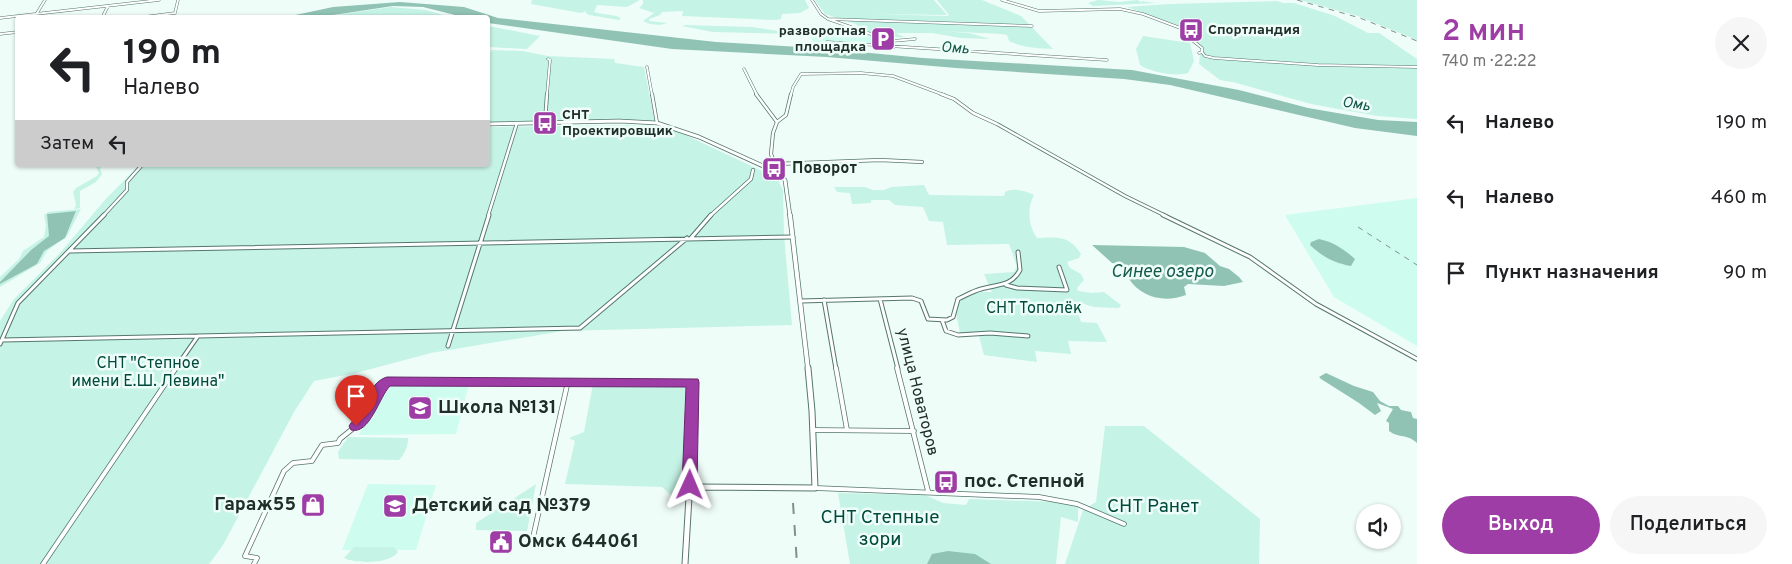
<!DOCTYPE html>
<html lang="ru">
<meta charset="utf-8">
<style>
body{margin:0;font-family:Overpass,sans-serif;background:#f6f6f6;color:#202124;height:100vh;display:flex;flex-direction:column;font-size:19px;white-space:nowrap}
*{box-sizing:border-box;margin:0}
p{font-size:16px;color:#757577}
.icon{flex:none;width:28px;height:28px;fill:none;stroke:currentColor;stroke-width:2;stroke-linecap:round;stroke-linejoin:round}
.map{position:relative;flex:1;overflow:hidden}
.side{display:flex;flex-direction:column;background:#fff;width:375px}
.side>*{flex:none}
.banner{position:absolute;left:15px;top:15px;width:475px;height:152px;border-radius:5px;box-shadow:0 1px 4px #0004;background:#fff;color:#202124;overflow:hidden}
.fabs{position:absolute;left:1356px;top:504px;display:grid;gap:10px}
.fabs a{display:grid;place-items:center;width:45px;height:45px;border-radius:50%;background:#fff;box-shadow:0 1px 4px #0004;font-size:25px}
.pin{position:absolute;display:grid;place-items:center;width:42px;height:42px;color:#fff;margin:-51px -21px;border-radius:50% 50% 50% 0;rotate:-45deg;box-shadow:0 0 5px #0007}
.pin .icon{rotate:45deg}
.me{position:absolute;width:55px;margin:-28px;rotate:1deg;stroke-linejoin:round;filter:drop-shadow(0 0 4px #0008)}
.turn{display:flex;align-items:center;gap:18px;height:105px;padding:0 25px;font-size:22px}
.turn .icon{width:65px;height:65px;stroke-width:2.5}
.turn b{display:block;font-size:35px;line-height:42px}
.then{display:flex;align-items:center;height:48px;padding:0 25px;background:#0003;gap:10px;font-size:19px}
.round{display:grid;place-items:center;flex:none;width:52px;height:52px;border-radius:26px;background:#f6f6f6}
.summary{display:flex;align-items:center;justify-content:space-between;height:85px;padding:0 25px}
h1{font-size:30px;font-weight:600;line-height:38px;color:#9e3da5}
.button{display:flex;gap:10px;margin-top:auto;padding:10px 25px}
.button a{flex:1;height:58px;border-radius:30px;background:#9e3da5;color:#fff;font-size:20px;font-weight:600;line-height:58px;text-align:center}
.button a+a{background:#f6f6f6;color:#202124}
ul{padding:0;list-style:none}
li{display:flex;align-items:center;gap:15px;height:75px;padding:0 25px}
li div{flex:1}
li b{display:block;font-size:19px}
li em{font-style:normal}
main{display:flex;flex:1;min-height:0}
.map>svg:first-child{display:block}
.built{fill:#cefcee}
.green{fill:#c5f3e5}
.water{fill:#90c3b4}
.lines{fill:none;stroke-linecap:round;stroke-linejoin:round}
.minor-far3-casing{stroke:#55766c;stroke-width:3}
.minor-far2-casing{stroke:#55766c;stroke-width:4}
.minor-far1-casing{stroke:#55766c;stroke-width:5}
.minor-casing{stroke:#55766c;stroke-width:5.5}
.tertiary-far2-casing{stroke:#55766c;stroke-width:4.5}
.tertiary-far1-casing{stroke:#55766c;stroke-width:5.5}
.tertiary-casing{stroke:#55766c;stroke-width:7}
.minor-far3{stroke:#fff;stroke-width:2}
.minor-far2{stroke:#fff;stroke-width:2.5}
.minor-far1{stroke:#fff;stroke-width:3}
.minor{stroke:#fff;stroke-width:4}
.tertiary-far2{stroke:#fff;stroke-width:3}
.tertiary-far1{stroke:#fff;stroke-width:4}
.tertiary{stroke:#fff;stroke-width:5}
.rail-far1{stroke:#82908c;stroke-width:1;stroke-dasharray:5.5 5.5;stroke-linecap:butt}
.rail{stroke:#82908c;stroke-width:2;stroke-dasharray:11 11;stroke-linecap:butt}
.route{fill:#9e3da5;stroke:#67286b}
.labels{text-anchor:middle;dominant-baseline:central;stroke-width:5;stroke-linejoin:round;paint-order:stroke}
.far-poi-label{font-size:14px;font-weight:bold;fill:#202e2a;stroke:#effdf9;text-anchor:start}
.far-water-label{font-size:15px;font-style:italic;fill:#135849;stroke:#effdf9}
.poi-label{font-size:16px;font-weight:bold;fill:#202e2a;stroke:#effdf9;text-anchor:start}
.park-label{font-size:16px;fill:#004a3c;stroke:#effdf9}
.street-label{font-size:16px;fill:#202e2a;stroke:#effdf9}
.water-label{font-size:18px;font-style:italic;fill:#135849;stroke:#effdf9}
.near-poi-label{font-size:19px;font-weight:bold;fill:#202e2a;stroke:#effdf9;text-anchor:start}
.near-park-label{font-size:19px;fill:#004a3c;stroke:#effdf9}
</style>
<main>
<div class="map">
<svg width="1417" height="564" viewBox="0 0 1417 564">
<rect width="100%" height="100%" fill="#effdf9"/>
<path class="built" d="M810 32H861L883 41 884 45H814Z
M1417 198V346L1334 297 1285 215Z
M394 383 469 384 456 434 359 435 367 419 373 418 381 398Z
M368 484 436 485 416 550H342Z"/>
<path class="green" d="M532 0H640L627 7 597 5 594 12C603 15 614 14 621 18L619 20 589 15 585 12 586 9 584 12 581 13 531 4Z
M643 0H805L809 8 800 13 782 14 781 19 776 20 682 16 683 11 662 12 660 15 649 19V21L667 23C661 26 649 25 643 21L654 13 639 8 643 4Z
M815 0H934L947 15 871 14 947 16 949 15 937 0H982L1021 16 1053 49C1038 48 1023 48 1009 41L1007 35 1002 34 940 31 969 33 990 39 961 38 932 33H896L904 37C894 39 884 33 873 31L870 33 856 28 859 27 856 24 825 14Z
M1098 0 1119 2 1138 0 1142 3 1141 1 1156 3 1093 6 1088 3Z
M1300 0H1417V40L1358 16Z
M1277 1 1283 3H1294L1335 16 1368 33H1379L1417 59V119L1377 116 1311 104 1233 82 1220 80 1199 64 1200 55 1204 51 1193 38 1197 32 1127 7 1169 4Z
M391 7 426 10 450 17H323Z
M685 25 752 27 797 34 713 32 682 26Z
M488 26 540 36 527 49 488 47Z
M1143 36 1190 43 1194 61 1188 73C1175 77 1151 72 1140 65L1136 49Z
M490 50 522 51 548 56 614 59 615 63 644 67 655 122 580 120 488 123V52H492Z
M623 125 657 126 677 131 777 178 783 190 784 235 792 325 563 331 431 353 356 373 314 381 294 412 223 545 209 564H0V321L14 299 60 253 104 201 139 165H488V127Z
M99 165H105L100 168 102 174 96 182 80 191V208L74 209 76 205 73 192 76 188 97 176 99 173 96 167Z
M924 185 929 195 1004 196 1005 192C1013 187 1026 191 1034 195 1027 207 1028 226 1037 238 1057 237 1069 235 1081 254L1079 258 1067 262 1070 268 1081 274 1084 280 1077 288 1078 291 1092 293 1104 292 1121 305 1119 308 1094 307 1081 303 1076 308 1081 322 1097 323 1107 342 1068 341 1071 354 1035 351 1037 362 984 355 978 332 960 333 956 313 959 300 977 292H992L984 274 1014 272 1017 266 1009 244 947 245 943 222 929 221 923 207 895 205 889 200H871V203L852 204 850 193 837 192 834 187H865L873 190H884L891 187Z
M81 209 67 236 47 251 40 263 0 287V284L37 264 44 251 65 238 76 211 47 214 50 236 31 250 0 282V277L19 259 23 251 44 237 46 225 44 215 48 212Z
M619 383 689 385 684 488H680L679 495 674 498 662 487 565 484 575 441 569 438 584 432 593 384Z
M1105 426H1144L1260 519 1259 564H1065L1083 510 1096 502Z
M348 437 408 438C408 447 405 453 399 460L339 459 338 452Z
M536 484 527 531 476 530V523Z
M838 493 925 495 943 503 966 505 969 499 1058 502 1078 506V522L1061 517 1056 564H850Z
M354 547H394L398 552C390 564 357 564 344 558Z"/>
<path class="water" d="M400 2 464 7 498 18 716 42 817 48 923 58 1132 70 1239 90 1308 108 1378 120 1417 122V136L1355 128 1170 85 1124 79 956 68 827 57 672 49 488 23V18L463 17 423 7 393 6 320 17H286L333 7Z
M76 211 65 238 44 251 37 264 0 284V282L31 250 49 236 47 214Z
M1319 239C1333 242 1344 249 1355 259L1351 266C1334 263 1323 257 1310 245L1311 242Z
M1092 245 1184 247 1205 253 1220 266 1229 269 1239 277 1243 282 1224 286 1188 284 1184 287 1186 295C1165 303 1142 298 1129 279 1126 274 1126 269 1122 265L1112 263Z
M1326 373 1354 386 1373 392 1380 401 1389 406H1398L1401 410 1411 412 1413 418 1417 419V443C1406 433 1400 439 1389 431V423L1386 421 1393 409 1377 403 1381 411 1375 415 1359 403 1321 379 1319 377Z
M948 551 975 554 991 564H927L932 554Z"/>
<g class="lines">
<defs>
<path id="minor-far3" d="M812 0 821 14 828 19 891 41 894 47
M1002 0 1039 11 1120 9 1143 14 1191 32 1192 40 1202 48V52L1199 53
M37 13 45 0
M144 17 175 13 178 0
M0 18 159 0
M102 18 108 6
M828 19 1032 26
M0 34 18 32
M892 41 915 39
M827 42 1107 60
M945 45 961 47V50
M1202 52 1205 56 1214 58 1318 65 1417 67
M647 67 652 95
M744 69 757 95
M547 95 550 60 548 59
M791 95 793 87 801 74 861 73 893 76 944 95"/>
<path id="minor-far2" d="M652 94 657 123
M756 94 777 122
M941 94 954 99 973 113 997 124 1125 196 1166 216
M545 122 547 94
M776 164 880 160 922 162
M778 173 771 154 773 133 777 122 786 115 791 94
M103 216 127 190V182L142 165
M488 216 517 123
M710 216 751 179 753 170"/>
<path id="minor-far1" d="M1163 215 1250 257 1316 304 1417 359
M691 238 711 215
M69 251 793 237
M1006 285 1017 288 1067 290 1059 267
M880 299 898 369
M824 300 836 369
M801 301 912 298 921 301 928 319 947 320 953 317 958 299C965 296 973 291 981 289 997 284 1011 287 1020 270L1018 252
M942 320 946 331 958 335 990 333 1028 336
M3 340 198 336
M0 344 18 303 104 215
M448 346 489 215
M175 369 198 336 580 328 687 238"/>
<path id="minor" d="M836 368 847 430
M897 368 928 491
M813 430 914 431
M815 488 1039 497 1077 504 1124 524
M532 542 568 381
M43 564 176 368
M254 564 257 558 245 556 284 471 293 463 312 461 322 445 338 443 340 439 356 426 366 415 378 389 387 381 693 382 691 490"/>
<path id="tertiary-far2" d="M488 124 619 121 657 123 699 137 774 171 785 180 790 216"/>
<path id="tertiary-far1" d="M790 215 808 369"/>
<path id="tertiary" d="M685 564 689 497 691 490 695 487 815 488 812 411 808 368"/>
</defs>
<use href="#minor-far3" class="minor-far3-casing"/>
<use href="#minor-far2" class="minor-far2-casing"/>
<use href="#minor-far1" class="minor-far1-casing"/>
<use href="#minor" class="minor-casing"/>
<use href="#tertiary-far2" class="tertiary-far2-casing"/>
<use href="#tertiary-far1" class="tertiary-far1-casing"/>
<use href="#tertiary" class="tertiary-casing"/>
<use href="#minor-far3" class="minor-far3"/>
<use href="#minor-far2" class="minor-far2"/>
<use href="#minor-far1" class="minor-far1"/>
<use href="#minor" class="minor"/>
<use href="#tertiary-far2" class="tertiary-far2"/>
<use href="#tertiary-far1" class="tertiary-far1"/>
<use href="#tertiary" class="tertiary"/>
<path class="rail-far1" d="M1297 0 1360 18 1417 41
M1358 227 1417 265"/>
<path class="rail" d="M793 503 797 564"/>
</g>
<path class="route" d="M387 377 698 379 699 382 697 485 695 489 690 491 685 489 682 485 686 387 390 386C379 397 370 435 351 430L349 426C352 421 356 417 360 413 369 401 370 382 387 377Z"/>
<defs>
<symbol id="bus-square" viewBox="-11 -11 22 22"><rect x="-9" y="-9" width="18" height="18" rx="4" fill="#9e3da5" stroke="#effdf9"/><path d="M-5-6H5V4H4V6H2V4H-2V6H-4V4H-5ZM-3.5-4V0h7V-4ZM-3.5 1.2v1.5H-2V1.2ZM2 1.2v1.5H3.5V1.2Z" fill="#fff"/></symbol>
<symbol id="parking-square" viewBox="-11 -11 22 22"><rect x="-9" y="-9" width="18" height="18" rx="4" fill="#9e3da5" stroke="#effdf9"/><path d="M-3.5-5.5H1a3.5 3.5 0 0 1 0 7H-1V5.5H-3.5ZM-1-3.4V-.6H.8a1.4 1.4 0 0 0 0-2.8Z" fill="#fff"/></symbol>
<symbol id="school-square" viewBox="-11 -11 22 22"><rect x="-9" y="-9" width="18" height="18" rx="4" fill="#9e3da5" stroke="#effdf9"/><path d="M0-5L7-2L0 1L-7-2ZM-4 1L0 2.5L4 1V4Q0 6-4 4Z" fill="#fff"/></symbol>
<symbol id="shop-square" viewBox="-11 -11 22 22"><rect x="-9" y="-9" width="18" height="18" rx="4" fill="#9e3da5" stroke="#effdf9"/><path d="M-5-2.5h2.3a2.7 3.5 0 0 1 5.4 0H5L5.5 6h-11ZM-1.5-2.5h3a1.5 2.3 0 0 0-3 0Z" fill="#fff"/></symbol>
<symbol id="civic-square" viewBox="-11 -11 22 22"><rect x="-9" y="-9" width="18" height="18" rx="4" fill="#9e3da5" stroke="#effdf9"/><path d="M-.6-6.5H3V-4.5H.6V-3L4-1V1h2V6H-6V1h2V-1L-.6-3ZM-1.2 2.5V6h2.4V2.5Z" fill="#fff"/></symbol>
</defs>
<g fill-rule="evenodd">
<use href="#bus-square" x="1177" y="16" width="28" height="28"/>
<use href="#parking-square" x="869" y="25" width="28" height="28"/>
<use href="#bus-square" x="531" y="109" width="28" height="28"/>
<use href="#bus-square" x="760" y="155" width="28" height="28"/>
<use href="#school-square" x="406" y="394" width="28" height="28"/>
<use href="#bus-square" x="932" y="468" width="28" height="28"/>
<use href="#shop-square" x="299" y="491" width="28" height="28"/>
<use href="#school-square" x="381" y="492" width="28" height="28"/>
<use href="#civic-square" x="487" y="528" width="28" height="28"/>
</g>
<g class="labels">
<g class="far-poi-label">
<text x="1208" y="30">Спортландия</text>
<text x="866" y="31" text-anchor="end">разворотная<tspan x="866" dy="16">площадка</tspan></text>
<text x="562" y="115">СНТ<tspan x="562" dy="16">Проектировщик</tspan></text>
</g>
<g class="far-water-label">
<text transform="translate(955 49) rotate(4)">Омь</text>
<text transform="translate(1356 105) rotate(9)">Омь</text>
</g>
<g class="poi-label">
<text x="792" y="169">Поворот</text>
</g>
<g class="park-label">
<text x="1034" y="309">СНТ Тополёк</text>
<text x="148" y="364">СНТ "Степное<tspan x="148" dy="18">имени Е.Ш. Левина"</tspan></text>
</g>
<g class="street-label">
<text transform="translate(917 392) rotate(76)">улица Новаторов</text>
</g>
<g class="water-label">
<text x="1162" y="272">Синее озеро</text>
</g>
<g class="near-poi-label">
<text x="438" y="408">Школа №131</text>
<text x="964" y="482">пос. Степной</text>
<text x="296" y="505" text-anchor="end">Гараж55</text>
<text x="412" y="506">Детский сад №379</text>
<text x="518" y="542">Омск 644061</text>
</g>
<g class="near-park-label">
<text x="1153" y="507">СНТ Ранет</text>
<text x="880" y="518">СНТ Степные<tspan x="880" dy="22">зори</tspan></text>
</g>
</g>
</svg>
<div class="fabs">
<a><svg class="icon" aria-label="sound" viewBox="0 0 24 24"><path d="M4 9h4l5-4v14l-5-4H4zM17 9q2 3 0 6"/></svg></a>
</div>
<div class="pin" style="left:356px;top:426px;background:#d93025"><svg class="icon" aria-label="arrive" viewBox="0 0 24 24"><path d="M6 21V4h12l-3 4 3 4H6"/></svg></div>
<svg class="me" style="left:690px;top:485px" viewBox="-20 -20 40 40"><path d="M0-17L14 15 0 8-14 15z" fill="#9e3da5" stroke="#fff" stroke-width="4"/></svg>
<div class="banner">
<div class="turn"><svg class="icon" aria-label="left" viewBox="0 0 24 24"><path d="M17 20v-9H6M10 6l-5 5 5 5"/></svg><div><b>190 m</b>Налево</div></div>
<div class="then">Затем<svg class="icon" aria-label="left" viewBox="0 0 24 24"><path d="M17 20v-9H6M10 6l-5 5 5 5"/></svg></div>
</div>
</div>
<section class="side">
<div class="summary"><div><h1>2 мин</h1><p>740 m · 22:22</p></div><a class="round"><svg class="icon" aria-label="close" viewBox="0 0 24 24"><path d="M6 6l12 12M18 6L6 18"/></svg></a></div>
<ul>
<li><svg class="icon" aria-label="left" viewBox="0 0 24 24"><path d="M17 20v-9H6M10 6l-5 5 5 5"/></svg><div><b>Налево</b></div><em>190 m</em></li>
<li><svg class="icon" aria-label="left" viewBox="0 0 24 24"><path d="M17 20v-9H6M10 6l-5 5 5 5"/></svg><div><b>Налево</b></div><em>460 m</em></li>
<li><svg class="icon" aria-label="arrive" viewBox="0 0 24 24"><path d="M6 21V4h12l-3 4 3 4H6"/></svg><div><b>Пункт назначения</b></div><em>90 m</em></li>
</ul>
<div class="button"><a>Выход</a><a>Поделиться</a></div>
</section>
</main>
